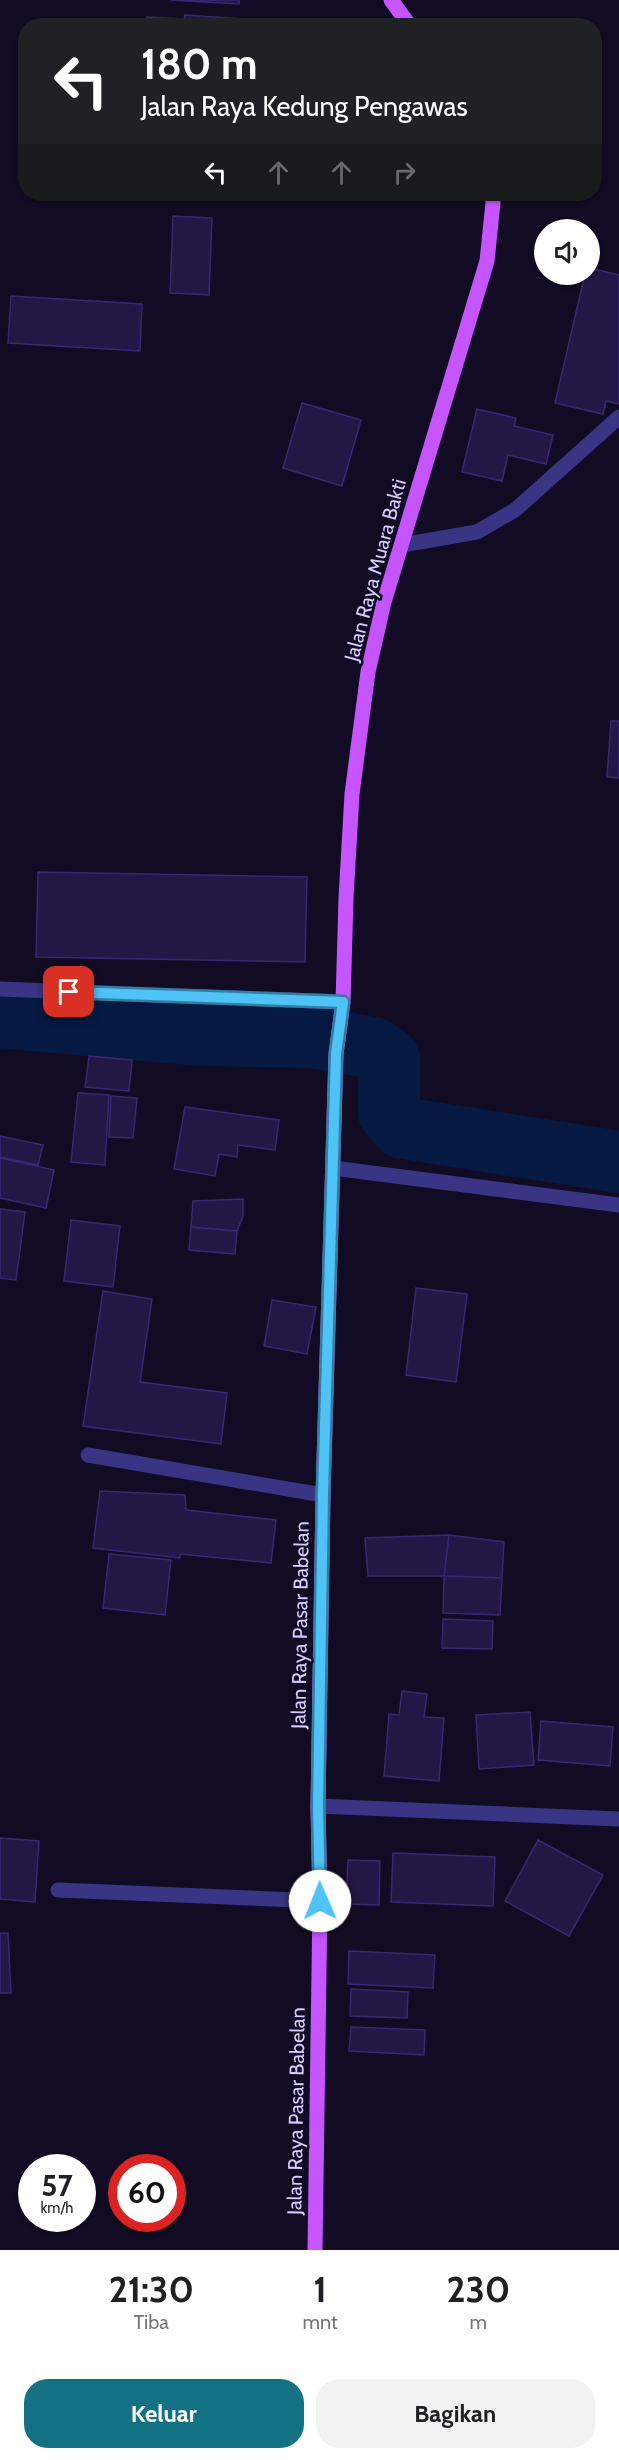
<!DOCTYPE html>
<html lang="id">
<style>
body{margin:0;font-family:Cabin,sans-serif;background:#f2f2f2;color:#202124;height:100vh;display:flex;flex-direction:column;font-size:22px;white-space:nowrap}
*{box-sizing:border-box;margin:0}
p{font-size:20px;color:#757577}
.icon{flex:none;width:33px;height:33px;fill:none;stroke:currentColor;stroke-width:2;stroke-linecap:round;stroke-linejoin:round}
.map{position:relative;height:2250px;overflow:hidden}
.side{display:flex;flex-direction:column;background:#fff;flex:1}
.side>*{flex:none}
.guide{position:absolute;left:18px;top:18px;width:584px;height:183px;border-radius:24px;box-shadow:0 2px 4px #0004;background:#202124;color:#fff;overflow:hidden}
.fabs{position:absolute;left:534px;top:219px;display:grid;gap:12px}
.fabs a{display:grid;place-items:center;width:66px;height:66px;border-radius:50%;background:#fff;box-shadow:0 2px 4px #0004;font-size:30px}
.speed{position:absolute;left:18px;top:2154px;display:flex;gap:12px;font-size:30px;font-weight:700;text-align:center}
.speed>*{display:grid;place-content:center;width:78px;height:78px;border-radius:50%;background:#fff;box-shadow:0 2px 4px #0004;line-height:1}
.speed small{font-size:15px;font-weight:400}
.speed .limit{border:9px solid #d22;background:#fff;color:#111}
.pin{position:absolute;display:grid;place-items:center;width:51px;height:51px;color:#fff;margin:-26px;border-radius:12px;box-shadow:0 3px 9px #0006}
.me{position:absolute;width:66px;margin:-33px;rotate:359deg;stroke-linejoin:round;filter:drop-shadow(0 0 4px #0008)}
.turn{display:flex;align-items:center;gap:21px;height:126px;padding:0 24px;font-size:27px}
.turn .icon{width:78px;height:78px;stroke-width:2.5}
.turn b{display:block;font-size:42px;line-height:51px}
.lanes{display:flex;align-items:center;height:57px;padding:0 24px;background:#0003;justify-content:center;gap:30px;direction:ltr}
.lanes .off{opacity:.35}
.eta{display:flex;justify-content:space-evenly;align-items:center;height:102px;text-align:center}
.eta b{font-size:36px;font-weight:800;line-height:42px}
.action{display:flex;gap:12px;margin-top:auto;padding:12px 24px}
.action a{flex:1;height:69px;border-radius:24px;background:#127284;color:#fff;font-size:24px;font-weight:800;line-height:69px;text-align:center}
.action a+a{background:#f2f2f2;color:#202124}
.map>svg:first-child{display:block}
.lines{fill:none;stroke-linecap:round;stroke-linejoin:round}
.river{stroke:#061942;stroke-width:62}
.building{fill:#221745;stroke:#392773;stroke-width:1.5}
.service{stroke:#3a3485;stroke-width:15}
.minor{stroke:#3a3485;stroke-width:15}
.tertiary{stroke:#3a3485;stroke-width:15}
.primary{stroke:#c655ff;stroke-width:15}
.route-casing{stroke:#337fa1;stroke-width:15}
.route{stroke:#4fc3f7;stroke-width:10}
.labels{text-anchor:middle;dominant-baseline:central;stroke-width:5;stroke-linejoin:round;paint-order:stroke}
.street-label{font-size:20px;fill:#d5ceff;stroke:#110c23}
</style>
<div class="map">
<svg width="619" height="2250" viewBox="0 0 619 2250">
<rect width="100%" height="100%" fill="#110c23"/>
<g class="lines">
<path class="river" d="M0 1017 200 1035 311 1037 374 1048 389 1059V1113L403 1128 619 1162"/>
</g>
<path class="building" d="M171 0H239V4Z
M185 15 258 20 257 26H147V17L184 19Z
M173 216 212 218 209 295 170 293Z
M590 268 619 275V404L606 401 603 414 555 403 585 274H590Z
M11 296 142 304 140 351 8 343Z
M302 403 361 420 342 486 283 468Z
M477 409 516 418 514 426 553 435 546 464 508 455 502 481 462 472Z
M611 721H619V778L607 777Z
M38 872 307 877 305 962 36 957Z
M89 1056 132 1060 129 1091 85 1087Z
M78 1093 109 1095 105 1165 71 1162Z
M111 1096 137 1098 133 1138 109 1137Z
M185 1107 279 1120 275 1150 238 1145 237 1157 219 1154 215 1176 174 1169Z
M0 1136 43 1145 38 1165 0 1157Z
M0 1158 54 1170 46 1208 0 1198Z
M243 1199V1216L237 1231 191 1227 193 1201Z
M0 1209 25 1212 16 1280 0 1278Z
M71 1220 120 1226 113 1287 64 1281Z
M191 1227 237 1231 235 1254 189 1250Z
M416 1288 467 1294 456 1382 406 1375Z
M103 1291 152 1299 140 1382 227 1393 221 1444 83 1426Z
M272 1300 316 1307 307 1354 264 1346Z
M100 1491 185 1495 186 1510 276 1520 271 1563 180 1554V1558L93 1548Z
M449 1535 504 1542 502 1578 444 1576Z
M449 1535 444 1576H368L365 1538Z
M109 1554 171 1560 165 1615 103 1608Z
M444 1576 502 1578 500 1615 443 1613Z
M443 1619 493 1621 492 1649 442 1648Z
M402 1691 427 1694 424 1717 444 1718 439 1781 384 1776 389 1714 399 1715Z
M530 1712 534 1765 479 1769 476 1715Z
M541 1721 613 1727 610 1766 538 1760Z
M0 1838 39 1841 35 1902 0 1899Z
M538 1840 603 1875 569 1936 505 1901Z
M393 1853 495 1857 493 1906 391 1902Z
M348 1860 380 1861 379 1905 346 1904Z
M0 1933H8L11 1993H0Z
M349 1951 435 1955 433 1988 348 1984Z
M351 1989 408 1992 407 2018 350 2016Z
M351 2027 425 2030 424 2055 349 2051Z"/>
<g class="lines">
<path class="service" d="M333 1168 619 1205
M88 1455 323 1495"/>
<path class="minor" d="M402 545 477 532 515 510 619 417
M318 1806 619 1819
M58 1890 320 1901"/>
<path class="tertiary" d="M0 989 343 1002"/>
<path class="primary" d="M391 0 410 26
M315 2250 320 1901 318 1806 323 1495 336 1054 343 1002 346 898 352 794 368 672 384 602 487 261 493 203 492 194"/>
</g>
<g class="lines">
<defs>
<path id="route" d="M69 992 343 1002 336 1054 323 1495 318 1806 320 1901"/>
</defs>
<use href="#route" class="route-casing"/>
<use href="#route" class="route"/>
</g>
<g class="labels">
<g class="street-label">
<text transform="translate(375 570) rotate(-75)">Jalan Raya Muara Bakti</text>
<text transform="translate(300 1625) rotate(-89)">Jalan Raya Pasar Babelan</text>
<text transform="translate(296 2111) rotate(-89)">Jalan Raya Pasar Babelan</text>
</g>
</g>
</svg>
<div class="fabs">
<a><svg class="icon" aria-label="sound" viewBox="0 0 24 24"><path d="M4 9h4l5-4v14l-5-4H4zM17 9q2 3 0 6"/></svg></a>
</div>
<div class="speed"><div>57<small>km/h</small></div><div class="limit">60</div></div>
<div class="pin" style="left:69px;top:992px;background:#d93025"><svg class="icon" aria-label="arrive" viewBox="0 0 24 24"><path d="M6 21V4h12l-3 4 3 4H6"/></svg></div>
<svg class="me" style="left:320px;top:1901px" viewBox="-20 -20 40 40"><circle r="19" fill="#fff"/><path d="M0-13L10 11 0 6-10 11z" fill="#4fc3f7"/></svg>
<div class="guide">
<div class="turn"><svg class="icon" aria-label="left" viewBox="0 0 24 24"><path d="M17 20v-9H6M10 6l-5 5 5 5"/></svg><div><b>180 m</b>Jalan Raya Kedung Pengawas</div></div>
<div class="lanes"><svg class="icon" aria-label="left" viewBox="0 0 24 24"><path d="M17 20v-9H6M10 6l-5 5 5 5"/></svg><svg class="icon off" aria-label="ahead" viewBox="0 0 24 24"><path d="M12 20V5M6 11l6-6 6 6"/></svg><svg class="icon off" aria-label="ahead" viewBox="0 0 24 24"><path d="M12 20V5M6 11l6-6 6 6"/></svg><svg class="icon off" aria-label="right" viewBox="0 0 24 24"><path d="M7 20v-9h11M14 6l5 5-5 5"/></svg></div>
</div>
</div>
<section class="side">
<div class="eta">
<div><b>21:30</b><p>Tiba</p></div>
<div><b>1</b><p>mnt</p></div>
<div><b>230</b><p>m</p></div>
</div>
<div class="action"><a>Keluar</a><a>Bagikan</a></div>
</section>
